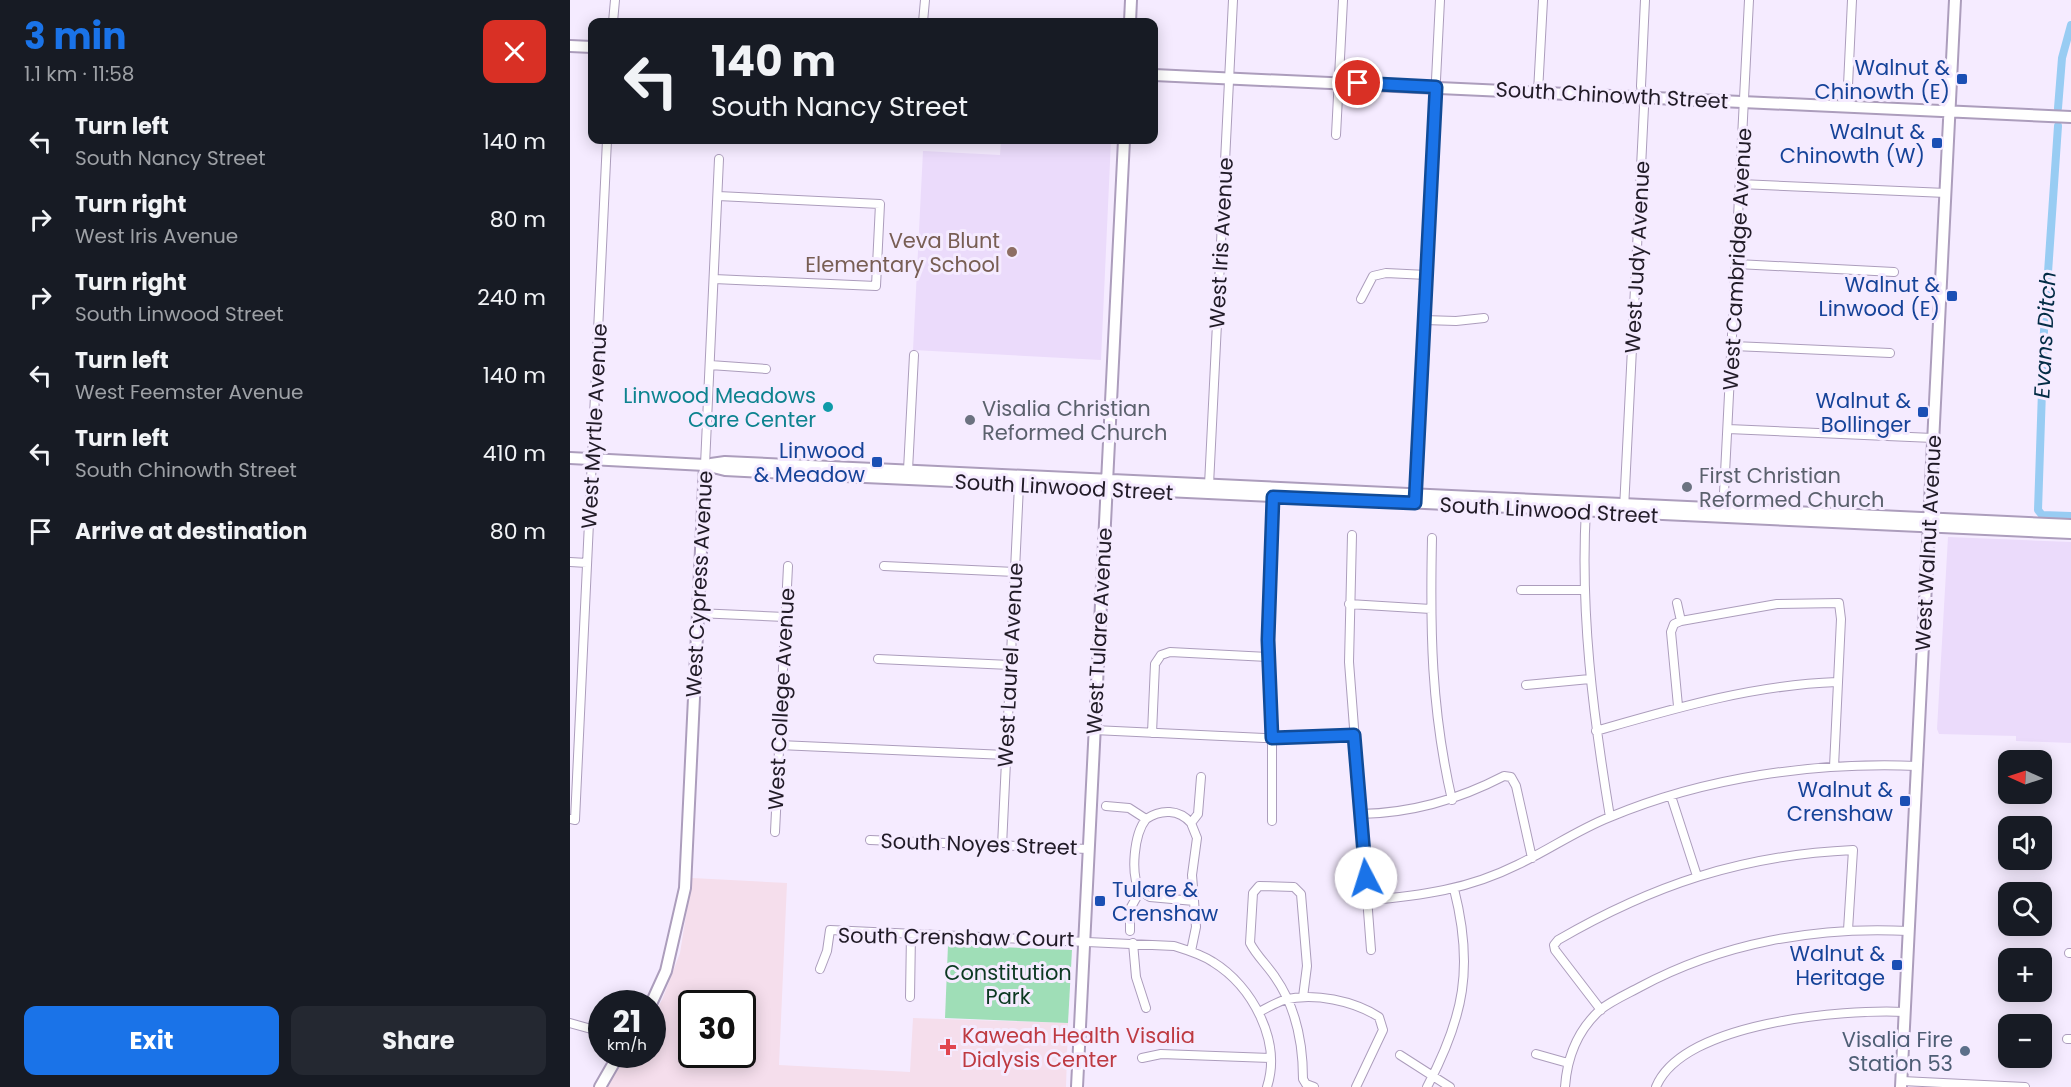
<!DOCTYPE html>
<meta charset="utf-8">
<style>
body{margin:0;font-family:Poppins,sans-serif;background:#242831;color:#f1f3f6;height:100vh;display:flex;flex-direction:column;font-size:22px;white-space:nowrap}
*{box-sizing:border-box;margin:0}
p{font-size:20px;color:#9ea1a6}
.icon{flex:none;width:33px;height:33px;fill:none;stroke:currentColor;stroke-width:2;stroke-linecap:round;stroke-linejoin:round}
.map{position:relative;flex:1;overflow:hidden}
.details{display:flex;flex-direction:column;background:#171b24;width:570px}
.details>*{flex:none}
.top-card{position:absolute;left:18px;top:18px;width:570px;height:126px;border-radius:12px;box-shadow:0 3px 15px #0003;background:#171b24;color:#f1f3f6;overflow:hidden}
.needle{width:39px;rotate:273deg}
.fabs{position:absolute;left:1428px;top:750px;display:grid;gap:12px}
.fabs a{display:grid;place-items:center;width:54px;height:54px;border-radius:12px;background:#171b24;box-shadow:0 3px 15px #0003;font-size:30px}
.speed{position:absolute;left:18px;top:990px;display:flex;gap:12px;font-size:30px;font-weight:700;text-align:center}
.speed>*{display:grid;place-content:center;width:78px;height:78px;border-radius:50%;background:#171b24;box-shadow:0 3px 15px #0003;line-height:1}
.speed small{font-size:15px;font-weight:400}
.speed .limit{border:3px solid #111;border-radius:9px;background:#fff;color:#111}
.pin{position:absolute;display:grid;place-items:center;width:51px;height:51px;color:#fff;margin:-26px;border:3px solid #fff;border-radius:50%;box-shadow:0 2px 6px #0007}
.me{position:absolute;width:66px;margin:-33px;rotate:355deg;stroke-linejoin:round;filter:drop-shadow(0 0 4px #0008)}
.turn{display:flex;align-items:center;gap:21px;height:126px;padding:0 24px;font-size:27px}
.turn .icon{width:78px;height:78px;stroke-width:2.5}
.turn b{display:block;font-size:42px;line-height:51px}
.round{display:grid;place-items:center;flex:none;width:63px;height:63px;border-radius:12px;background:#242831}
.head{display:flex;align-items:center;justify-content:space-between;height:102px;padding:0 24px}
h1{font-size:36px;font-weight:700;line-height:45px;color:#1a73e8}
.button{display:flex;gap:12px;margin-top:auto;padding:12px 24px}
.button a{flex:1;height:69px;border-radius:12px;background:#1a73e8;color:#fff;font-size:24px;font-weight:700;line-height:69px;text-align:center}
.button a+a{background:#242831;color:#f1f3f6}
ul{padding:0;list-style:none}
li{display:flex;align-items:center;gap:18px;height:78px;padding:0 24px}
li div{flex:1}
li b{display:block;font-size:22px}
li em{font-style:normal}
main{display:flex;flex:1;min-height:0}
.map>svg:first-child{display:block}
.built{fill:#ebdbfb}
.medical{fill:#f5deec;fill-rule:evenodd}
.green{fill:#9fdeb7}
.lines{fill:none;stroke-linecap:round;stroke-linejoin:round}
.canal{stroke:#98ccf3;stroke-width:8}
.street-casing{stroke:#ac9dbc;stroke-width:10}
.secondary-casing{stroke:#ac9dbc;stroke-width:14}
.street{stroke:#fff;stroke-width:8}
.secondary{stroke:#fff;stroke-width:10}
.route-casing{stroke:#114b97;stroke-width:15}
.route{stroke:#1a73e8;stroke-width:10}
.transit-dot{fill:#1a4fb4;stroke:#f5ebff;stroke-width:2}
.education-dot{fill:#8d6e63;stroke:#f5ebff;stroke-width:2}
.culture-dot{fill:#0f9aa8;stroke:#f5ebff;stroke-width:2}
.worship-dot{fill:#6b7280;stroke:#f5ebff;stroke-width:2}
.health-dot{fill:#e0444e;stroke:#f5ebff;stroke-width:2}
.service-dot{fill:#5c6f8a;stroke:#f5ebff;stroke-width:2}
.labels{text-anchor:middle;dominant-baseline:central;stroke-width:6;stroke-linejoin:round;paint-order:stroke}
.transit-label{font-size:21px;fill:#164399;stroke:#f5ebff;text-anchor:end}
.street-label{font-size:21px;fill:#211b27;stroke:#f5ebff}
.education-label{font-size:21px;fill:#785e54;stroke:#f5ebff;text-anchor:end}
.culture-label{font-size:21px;fill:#0d838f;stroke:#f5ebff;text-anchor:end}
.worship-label{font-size:21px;fill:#5b616d;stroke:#f5ebff;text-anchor:start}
.park-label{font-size:21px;fill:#0c3922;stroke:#f5ebff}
.health-label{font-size:21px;fill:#be3a42;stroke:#f5ebff;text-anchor:start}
.service-label{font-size:21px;fill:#4e5e75;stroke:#f5ebff;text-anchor:end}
.water-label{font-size:22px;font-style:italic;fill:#022c45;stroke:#f5ebff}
</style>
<main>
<section class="details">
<div class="head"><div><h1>3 min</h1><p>1.1 km · 11:58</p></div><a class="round" style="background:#d93025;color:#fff"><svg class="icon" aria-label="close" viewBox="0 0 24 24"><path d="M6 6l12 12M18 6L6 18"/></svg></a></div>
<ul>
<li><svg class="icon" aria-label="left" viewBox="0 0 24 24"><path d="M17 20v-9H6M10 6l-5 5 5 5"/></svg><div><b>Turn left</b><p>South Nancy Street</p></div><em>140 m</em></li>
<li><svg class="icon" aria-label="right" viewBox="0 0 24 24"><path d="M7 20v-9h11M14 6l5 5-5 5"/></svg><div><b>Turn right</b><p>West Iris Avenue</p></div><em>80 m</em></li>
<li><svg class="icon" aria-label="right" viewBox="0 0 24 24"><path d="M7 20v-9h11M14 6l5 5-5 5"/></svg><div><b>Turn right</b><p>South Linwood Street</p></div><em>240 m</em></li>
<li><svg class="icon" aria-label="left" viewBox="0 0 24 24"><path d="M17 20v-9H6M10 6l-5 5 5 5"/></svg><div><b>Turn left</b><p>West Feemster Avenue</p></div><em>140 m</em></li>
<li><svg class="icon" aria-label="left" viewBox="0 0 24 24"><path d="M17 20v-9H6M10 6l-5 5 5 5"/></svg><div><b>Turn left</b><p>South Chinowth Street</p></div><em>410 m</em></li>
<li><svg class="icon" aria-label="arrive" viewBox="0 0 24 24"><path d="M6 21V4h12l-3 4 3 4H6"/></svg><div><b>Arrive at destination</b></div><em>80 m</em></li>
</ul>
<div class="button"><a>Exit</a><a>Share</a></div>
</section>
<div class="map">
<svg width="1501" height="1087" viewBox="0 0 1501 1087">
<rect width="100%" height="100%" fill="#f5ebff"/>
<path class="built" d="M431 140H541L531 360 343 350 353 151 430 155Z
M1378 537 1501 542V743L1446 741V736L1369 734 1367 729Z"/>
<path class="medical" d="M122 878 217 883 209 1065 340 1072 343 1018 498 1023 496 1087H37L57 1055 82 1054 83 1015 92 1000 110 953ZM122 1004H172V1054H122Z"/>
<path class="green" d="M378 945 502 950 498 1023 375 1018Z"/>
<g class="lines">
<path class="canal" d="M1488 108 1492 58 1501 25
M1488 126 1474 331 1468 510 1472 515 1501 516"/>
<defs>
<path id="street" d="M43 22 45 0
M353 22 355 0
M968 92 973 0
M1277 107 1282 0
M766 135 773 0
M1170 184 1376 193
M1167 264 1324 272
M144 279 306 286 310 204 148 196
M791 299 803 276 816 273 857 275
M854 320 886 321 914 318
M1163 346 1320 353
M140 365 196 369
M1158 429 1363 438
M135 465 149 159
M338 470 344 355
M639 485 663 0
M845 499 870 0
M1016 508C1010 612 1023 714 1040 817
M1054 509 1074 107 1071 86 1075 0
M1153 513 1179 0
M782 535 779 662 801 950
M862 538C860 630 861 709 882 800
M0 562 17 563
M314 566 445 572
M951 590H1015
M1107 603 1111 621 1104 624 1101 632 1108 706
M779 604 861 609
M127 613 215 617
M1111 621 1207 604 1269 603 1271 619 1264 767
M308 659 440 665
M956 685 1020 679
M524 730 694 738 784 735
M1026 731C1106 708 1183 685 1267 682
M582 733 585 664 591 655 600 652 698 657
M209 745 436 755
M1101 796 1127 876
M536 806 559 808 576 819C591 809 609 809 621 823
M791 814C843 813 888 800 934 776L941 777 946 786 962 858
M0 819 5 820 37 140
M702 821V746L698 657 703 497
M205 832 218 566
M300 840 518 849
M432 846 449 485
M570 891 580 897 624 901
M798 900C851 896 899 889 947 865 979 850 1007 830 1040 817 1136 777 1243 762 1347 766
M560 931V909L570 891C560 874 564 834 576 819
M563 943 566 977 576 1008
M621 951 626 927 622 875 627 838 621 823 628 814 631 777
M1499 953H1501
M250 969 257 951 260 930 604 946C617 950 631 954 643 962 682 986 712 1041 697 1087
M340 997 341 933
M733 997 737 966 731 894 724 887 689 886 683 893 680 943C686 955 697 965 705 977 726 1007 733 1042 733 1079L736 1084 744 1087
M1031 1010 985 950 984 945 988 940C1083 885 1172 855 1283 850L1278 930
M689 1012C697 1008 705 1003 714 1000 744 992 784 1001 809 1017L813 1030 786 1087
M0 1023 32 1032
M1497 1039H1501
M966 1054 998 1063
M830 1055 880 1087
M572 1058 591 1054 700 1058
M1332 1081 1455 1087
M857 1087C894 1017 904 967 884 889
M995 1087C997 1058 1008 1030 1030 1010 1041 1001 1057 994 1070 987 1152 943 1246 926 1339 931
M1086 1087C1113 1022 1273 1009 1335 1012"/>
<path id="secondary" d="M560 22 561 0
M0 46 22 47
M584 75 1501 117
M0 458 135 465 155 470 295 477 1501 533
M141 464 155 462 1501 525
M81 1004 96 971 115 888 135 465
M30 1087 49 1054
M507 1087 554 140
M1331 1087 1385 0"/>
</defs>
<use href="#street" class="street-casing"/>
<use href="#secondary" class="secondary-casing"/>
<use href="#street" class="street"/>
<use href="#secondary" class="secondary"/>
</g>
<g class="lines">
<defs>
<path id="route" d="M788 83 866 87 845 503 703 497 698 640 702 738 784 735 796 878"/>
</defs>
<use href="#route" class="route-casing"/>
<use href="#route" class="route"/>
</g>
<g class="transit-dot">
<rect x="1386" y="73" width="12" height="12" rx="3"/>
<rect x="1361" y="137" width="12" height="12" rx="3"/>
<rect x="1376" y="290" width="12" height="12" rx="3"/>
<rect x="1347" y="406" width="12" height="12" rx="3"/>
<rect x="301" y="456" width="12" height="12" rx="3"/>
<rect x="1329" y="795" width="12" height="12" rx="3"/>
<rect x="524" y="895" width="12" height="12" rx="3"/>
<rect x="1321" y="959" width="12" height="12" rx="3"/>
</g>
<circle class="education-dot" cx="442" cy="252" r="6"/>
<circle class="culture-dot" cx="258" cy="407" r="6"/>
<g class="worship-dot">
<circle cx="400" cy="420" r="6"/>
<circle cx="1117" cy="487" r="6"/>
</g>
<path class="health-dot" d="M375 1038h6v6h6v6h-6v6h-6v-6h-6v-6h6z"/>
<circle class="service-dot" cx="1395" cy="1051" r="6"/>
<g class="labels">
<g class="transit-label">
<text x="1380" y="67">Walnut &amp;<tspan x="1380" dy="24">Chinowth (E)</tspan></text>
<text x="1355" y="131">Walnut &amp;<tspan x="1355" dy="24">Chinowth (W)</tspan></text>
<text x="1370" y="284">Walnut &amp;<tspan x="1370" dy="24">Linwood (E)</tspan></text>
<text x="1341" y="400">Walnut &amp;<tspan x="1341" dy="24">Bollinger</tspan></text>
<text x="295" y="450">Linwood<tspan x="295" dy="24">&amp; Meadow</tspan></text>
<text x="1323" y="789">Walnut &amp;<tspan x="1323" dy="24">Crenshaw</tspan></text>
<text x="542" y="889" text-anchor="start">Tulare &amp;<tspan x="542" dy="24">Crenshaw</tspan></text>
<text x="1315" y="953">Walnut &amp;<tspan x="1315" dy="24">Heritage</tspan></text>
</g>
<g class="street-label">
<text transform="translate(1042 95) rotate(3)">South Chinowth Street</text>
<text transform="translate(651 243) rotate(-87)">West Iris Avenue</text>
<text transform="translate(1067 257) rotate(-87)">West Judy Avenue</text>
<text transform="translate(1167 259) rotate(-87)">West Cambridge Avenue</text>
<text transform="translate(24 426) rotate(-87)">West Myrtle Avenue</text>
<text transform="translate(494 487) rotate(3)">South Linwood Street</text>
<text transform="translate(979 510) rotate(3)">South Linwood Street</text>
<text transform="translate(1358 543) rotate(-87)">West Walnut Avenue</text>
<text transform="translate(129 584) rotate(-87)">West Cypress Avenue</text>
<text transform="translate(529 631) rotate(-87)">West Tulare Avenue</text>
<text transform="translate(440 665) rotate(-87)">West Laurel Avenue</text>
<text transform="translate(211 699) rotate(-87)">West College Avenue</text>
<text transform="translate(409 844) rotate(2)">South Noyes Street</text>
<text transform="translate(386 937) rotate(1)">South Crenshaw Court</text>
</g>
<g class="education-label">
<text x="430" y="240">Veva Blunt<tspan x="430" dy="24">Elementary School</tspan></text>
</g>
<g class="culture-label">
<text x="246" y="395">Linwood Meadows<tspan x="246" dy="24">Care Center</tspan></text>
</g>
<g class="worship-label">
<text x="412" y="408">Visalia Christian<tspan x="412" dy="24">Reformed Church</tspan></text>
<text x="1129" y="475">First Christian<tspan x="1129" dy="24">Reformed Church</tspan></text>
</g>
<g class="park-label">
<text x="438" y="972">Constitution<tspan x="438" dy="24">Park</tspan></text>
</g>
<g class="health-label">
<text x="392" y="1035">Kaweah Health Visalia<tspan x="392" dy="24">Dialysis Center</tspan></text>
</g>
<g class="service-label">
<text x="1383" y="1039">Visalia Fire<tspan x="1383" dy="24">Station 53</tspan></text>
</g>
<g class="water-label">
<text transform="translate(1475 335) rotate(-87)">Evans Ditch</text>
</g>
</g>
</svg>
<div class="fabs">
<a><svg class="needle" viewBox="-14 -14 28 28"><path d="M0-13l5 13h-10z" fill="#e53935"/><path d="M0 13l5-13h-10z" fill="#9ea1a6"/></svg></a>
<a><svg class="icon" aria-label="sound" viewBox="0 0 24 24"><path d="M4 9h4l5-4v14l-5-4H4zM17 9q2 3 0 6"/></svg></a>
<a><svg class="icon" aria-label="search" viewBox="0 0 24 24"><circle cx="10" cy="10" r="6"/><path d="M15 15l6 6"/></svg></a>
<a>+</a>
<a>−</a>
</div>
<div class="speed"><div>21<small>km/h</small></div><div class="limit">30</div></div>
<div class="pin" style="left:788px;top:83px;background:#d93025"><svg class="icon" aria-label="arrive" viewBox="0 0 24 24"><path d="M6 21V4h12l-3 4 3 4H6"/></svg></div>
<svg class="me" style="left:796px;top:878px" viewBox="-20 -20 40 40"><circle r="19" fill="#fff"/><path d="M0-13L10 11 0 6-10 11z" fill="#1a73e8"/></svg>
<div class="top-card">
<div class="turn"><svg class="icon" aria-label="left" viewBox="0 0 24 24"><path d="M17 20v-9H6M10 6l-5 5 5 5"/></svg><div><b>140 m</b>South Nancy Street</div></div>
</div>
</div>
</main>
